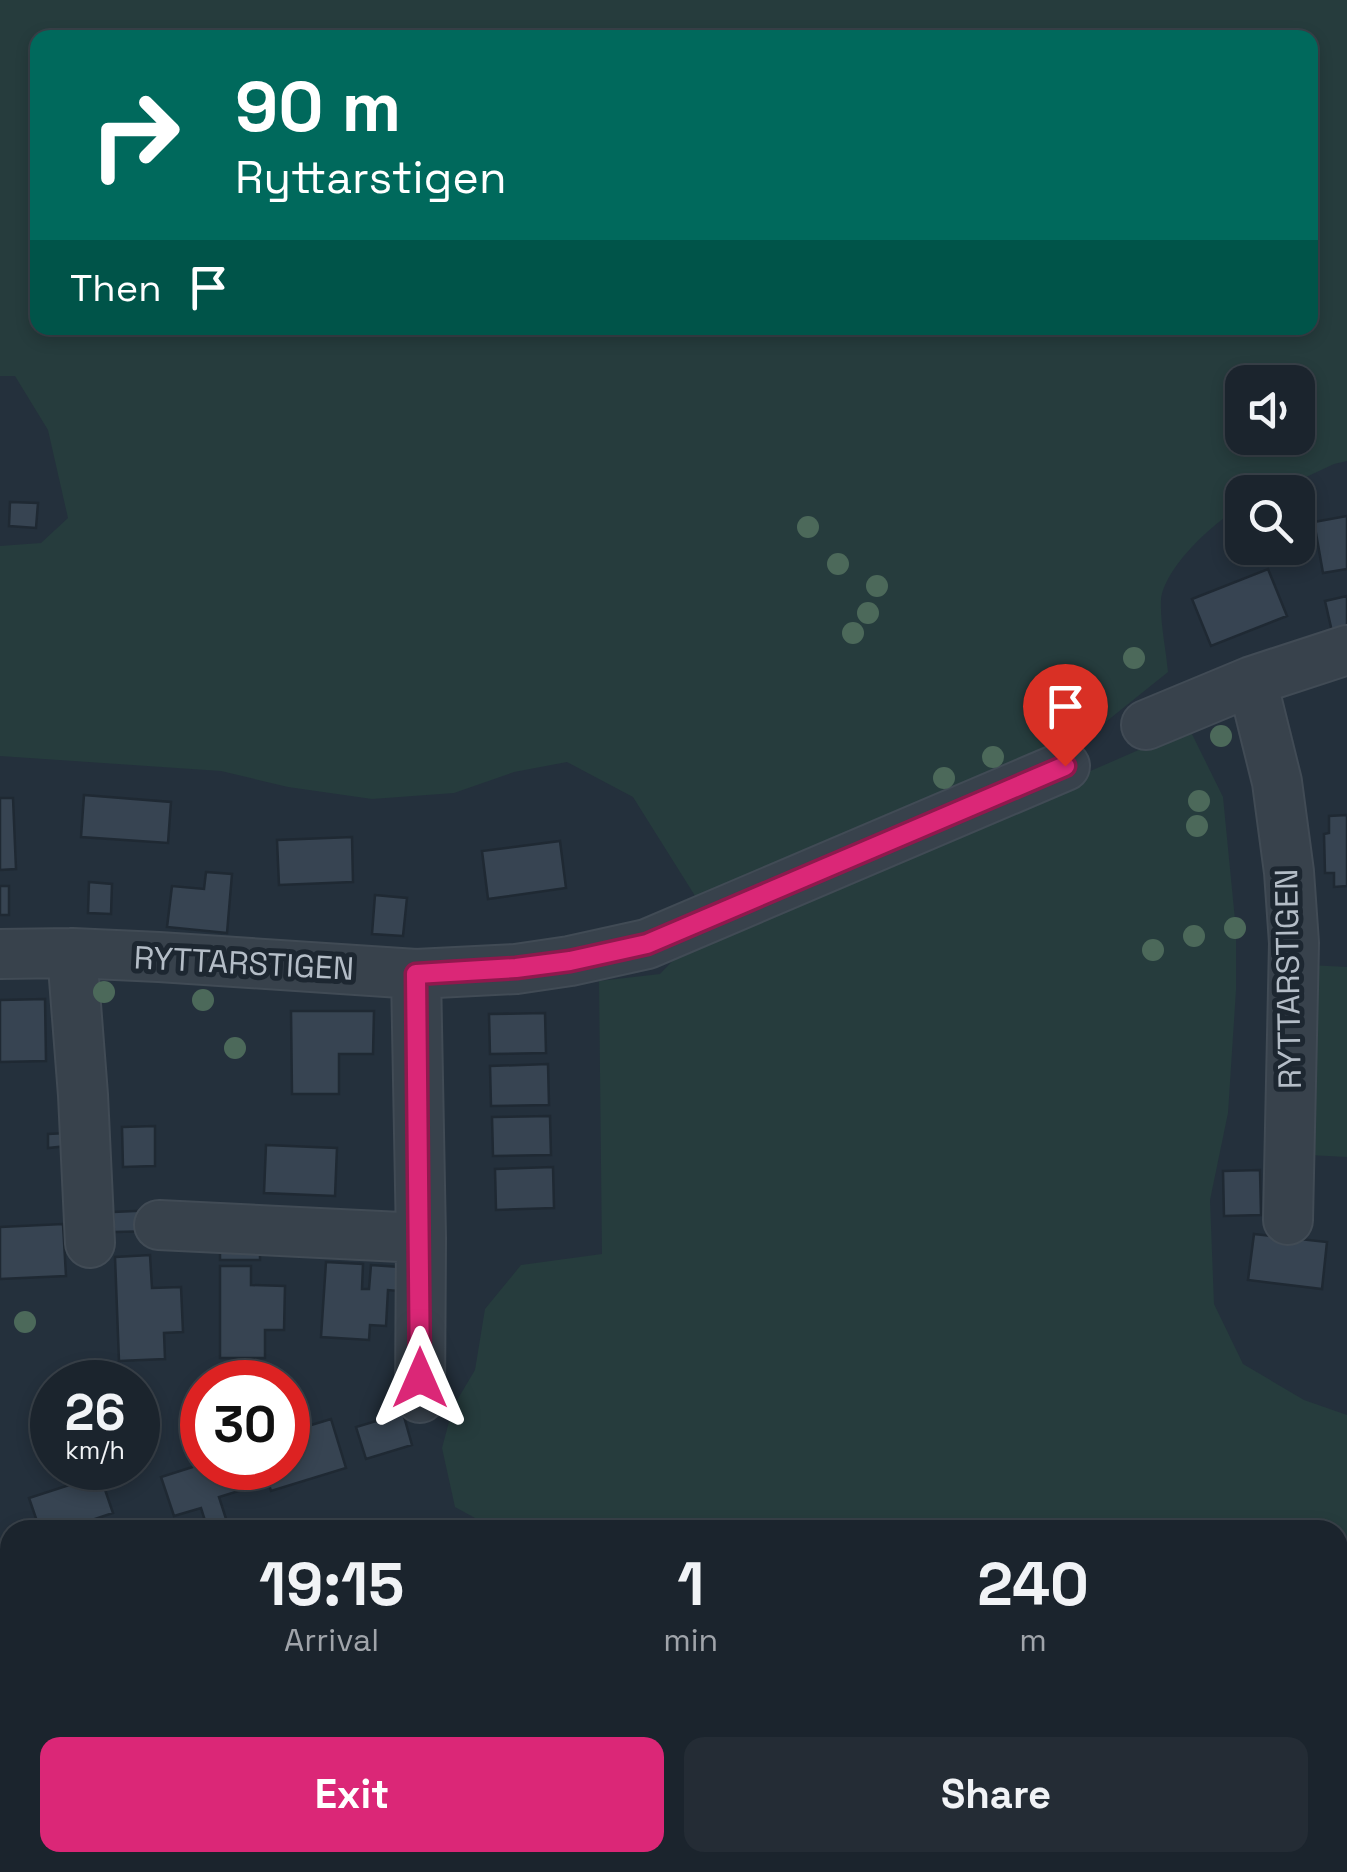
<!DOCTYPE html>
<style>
body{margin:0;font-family:"Space Grotesk",sans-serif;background:#242c35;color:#f1f3f6;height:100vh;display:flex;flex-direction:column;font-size:38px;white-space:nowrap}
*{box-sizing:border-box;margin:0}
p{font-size:32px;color:#a0a4aa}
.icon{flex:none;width:55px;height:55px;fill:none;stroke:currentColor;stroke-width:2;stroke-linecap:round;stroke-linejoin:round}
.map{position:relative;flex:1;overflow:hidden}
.details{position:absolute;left:0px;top:1520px;width:1348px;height:352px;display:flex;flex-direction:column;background:#1b242d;border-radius:30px 30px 0 0;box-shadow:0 5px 15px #0003,0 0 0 2px #394149}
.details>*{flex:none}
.guide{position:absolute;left:30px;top:30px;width:1288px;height:305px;border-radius:20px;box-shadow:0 5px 15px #0003,0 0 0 2px #394149;background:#00695c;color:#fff;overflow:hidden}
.tools{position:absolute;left:1225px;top:365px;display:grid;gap:20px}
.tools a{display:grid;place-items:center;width:90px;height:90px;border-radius:20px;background:#1b242d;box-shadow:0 5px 15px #0003,0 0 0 2px #394149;font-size:50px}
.speed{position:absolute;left:30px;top:1360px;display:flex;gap:20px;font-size:50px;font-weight:700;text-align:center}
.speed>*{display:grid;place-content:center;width:130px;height:130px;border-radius:50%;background:#1b242d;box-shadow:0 5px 15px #0003,0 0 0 2px #394149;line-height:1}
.speed small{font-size:25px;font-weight:400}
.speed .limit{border:15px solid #d22;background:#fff;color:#111}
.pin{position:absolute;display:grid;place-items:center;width:85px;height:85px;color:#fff;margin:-102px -42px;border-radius:50% 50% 50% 0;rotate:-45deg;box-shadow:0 0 10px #0007}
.pin .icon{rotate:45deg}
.me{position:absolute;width:110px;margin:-55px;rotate:0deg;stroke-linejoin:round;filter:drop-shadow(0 0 8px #0008)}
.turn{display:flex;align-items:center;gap:35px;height:210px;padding:0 40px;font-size:45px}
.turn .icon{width:130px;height:130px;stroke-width:2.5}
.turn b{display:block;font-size:70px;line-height:85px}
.then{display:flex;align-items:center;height:95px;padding:0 40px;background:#0003;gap:20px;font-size:38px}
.eta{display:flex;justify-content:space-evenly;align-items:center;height:170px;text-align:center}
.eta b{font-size:60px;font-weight:700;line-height:70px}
.action{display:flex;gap:20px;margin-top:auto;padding:20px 40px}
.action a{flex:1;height:115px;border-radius:20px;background:#db2777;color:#fff;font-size:40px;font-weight:700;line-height:115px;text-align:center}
.action a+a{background:#242c35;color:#f1f3f6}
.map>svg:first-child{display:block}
.green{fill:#263c3d;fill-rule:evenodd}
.building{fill:#374452;stroke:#1f2933;stroke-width:2.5}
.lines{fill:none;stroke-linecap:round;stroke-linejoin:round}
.minor-casing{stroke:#414b55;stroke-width:52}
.minor{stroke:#38424c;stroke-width:48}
.tree{fill:#4c695a}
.route-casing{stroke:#8e194d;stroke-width:25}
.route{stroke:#db2777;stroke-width:18}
.labels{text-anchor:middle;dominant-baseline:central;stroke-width:10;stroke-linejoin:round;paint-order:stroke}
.street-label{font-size:32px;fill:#b4bdc7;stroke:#1d2731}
</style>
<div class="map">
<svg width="1347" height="1872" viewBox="0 0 1347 1872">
<rect width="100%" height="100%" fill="#24303c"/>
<path class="green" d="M0 0H1347V461L1334 464 1274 492H1242V507C1215 520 1164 568 1161 600 1160 623 1166 649 1168 672L1097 729 900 816 697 899 633 797 567 762 514 772 454 793 372 799 288 787 221 771 0 756V546L41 543 68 518 48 430 15 376H0ZM38 38H1310V328H38ZM1242 382H1298V438H1242Z
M1189 728 1223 797 1236 930V990L1228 1113 1210 1200 1214 1304 1243 1364 1304 1400 1347 1415V1872H857L851 1863 1338 1862V1530H497L455 1507 442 1448 453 1407 475 1370 485 1309 521 1265 602 1254 599 981 660 974 685 948Z
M1309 965 1347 967V1157L1309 1155Z"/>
<path class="building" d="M10 502 38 503 36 528 9 526Z
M1347 516V569L1323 573 1314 522Z
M1268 569 1287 616 1211 646 1192 599Z
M1347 596V633L1333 636 1325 601Z
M84 795 171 802 168 843 81 837Z
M0 798H13L16 869 0 870Z
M1347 815V886L1334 887V873H1325L1324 834 1329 833V816Z
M352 837 353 882 279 885 277 840Z
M560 841 566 888 488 899 482 851Z
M206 872 232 874 227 933 167 927 172 886 204 889Z
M89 882 112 884 111 914 88 913Z
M0 886H9V915H0Z
M375 895 407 898 403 936 372 934Z
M45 999 46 1061 0 1062V1000Z
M291 1011H374L373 1054H339V1094H292Z
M545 1013 546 1053 490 1054 489 1014Z
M548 1064 549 1105 491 1106 490 1066Z
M550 1116 551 1155 493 1156 492 1117Z
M155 1126V1166L123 1167 122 1127Z
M67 1133V1146L48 1148V1134Z
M266 1145 337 1148 335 1196 264 1193Z
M553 1167 554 1208 496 1210 495 1169Z
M1260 1170 1261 1215 1224 1216 1223 1171Z
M157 1210 158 1231 114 1232 113 1212Z
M63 1224 66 1276 0 1279V1227Z
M1254 1234 1327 1242 1322 1289 1248 1280Z
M220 1241H260V1260H220Z
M150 1255 152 1288 181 1287 183 1332 164 1333 165 1359 119 1361 115 1257Z
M326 1262 363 1264 362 1289H369L371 1265 400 1267 399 1291 388 1290 386 1326 370 1325 369 1340 321 1337Z
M220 1266H251V1285L285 1286 284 1330H265V1358H220Z
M403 1413 412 1445 366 1459 356 1427Z
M331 1419 346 1468 271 1491 264 1468H288V1432Z
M202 1464V1468H235L242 1490 219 1497 228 1525 213 1530H208L201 1508 174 1516 161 1477Z
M100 1475 113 1513 62 1530H40L29 1498Z
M163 1862 166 1872H133L161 1862Z
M246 1862H286L288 1872H249Z
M385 1862H402L405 1872H388Z
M463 1862H514L510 1864 512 1872H466Z"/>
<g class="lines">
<defs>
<path id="minor" d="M1252 681 1277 782 1289 872 1294 943 1288 1220
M1146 725 1252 681 1347 650
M72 953 83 1095 90 1243
M0 954 72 953 159 957 416 974 516 969 570 961 647 944 1065 766
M416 974 421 1238 420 1398
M159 1225 421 1238
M0 1710 10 1706
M0 1784 10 1812
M28 1862 31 1872
M429 1862 432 1872"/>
</defs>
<use href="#minor" class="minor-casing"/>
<use href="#minor" class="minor"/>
</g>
<g class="tree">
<circle cx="808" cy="527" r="11"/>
<circle cx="838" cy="564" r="11"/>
<circle cx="877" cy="586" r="11"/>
<circle cx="868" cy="613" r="11"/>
<circle cx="853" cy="633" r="11"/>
<circle cx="1134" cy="658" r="11"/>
<circle cx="1076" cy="705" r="11"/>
<circle cx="1040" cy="711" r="11"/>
<circle cx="1221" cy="736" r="11"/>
<circle cx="1062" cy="738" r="11"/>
<circle cx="993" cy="757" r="11"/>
<circle cx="944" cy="778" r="11"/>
<circle cx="1199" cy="801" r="11"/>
<circle cx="1197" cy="826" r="11"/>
<circle cx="1235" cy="928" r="11"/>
<circle cx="1194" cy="936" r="11"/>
<circle cx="1153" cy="950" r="11"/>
<circle cx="104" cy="992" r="11"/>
<circle cx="203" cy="1000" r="11"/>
<circle cx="235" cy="1048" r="11"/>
<circle cx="25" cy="1322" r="11"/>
</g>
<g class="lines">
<defs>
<path id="route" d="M420 1378 416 974 516 968 570 961 647 944 1065 766"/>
</defs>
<use href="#route" class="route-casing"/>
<use href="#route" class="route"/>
</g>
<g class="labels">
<g class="street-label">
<text transform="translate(244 963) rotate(3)">RYTTARSTIGEN</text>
<text transform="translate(1288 979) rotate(-91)">RYTTARSTIGEN</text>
</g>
</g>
</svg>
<div class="tools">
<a><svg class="icon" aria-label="sound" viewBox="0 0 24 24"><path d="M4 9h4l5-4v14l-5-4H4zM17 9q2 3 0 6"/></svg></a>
<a><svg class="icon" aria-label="search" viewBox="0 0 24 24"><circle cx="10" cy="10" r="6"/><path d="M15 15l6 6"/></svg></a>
</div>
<div class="speed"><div>26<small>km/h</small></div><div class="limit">30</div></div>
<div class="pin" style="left:1065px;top:766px;background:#d93025"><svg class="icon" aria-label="arrive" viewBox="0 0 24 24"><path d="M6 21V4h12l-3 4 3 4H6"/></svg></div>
<svg class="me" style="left:420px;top:1378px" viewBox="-20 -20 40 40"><path d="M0-17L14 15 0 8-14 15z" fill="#db2777" stroke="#fff" stroke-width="4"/></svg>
<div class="guide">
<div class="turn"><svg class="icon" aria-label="right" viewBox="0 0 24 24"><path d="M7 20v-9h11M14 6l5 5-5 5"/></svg><div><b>90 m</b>Ryttarstigen</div></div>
<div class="then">Then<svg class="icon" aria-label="arrive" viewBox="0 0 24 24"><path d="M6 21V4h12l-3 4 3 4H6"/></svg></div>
</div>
<section class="details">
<div class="eta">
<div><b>19:15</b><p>Arrival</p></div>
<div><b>1</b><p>min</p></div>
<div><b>240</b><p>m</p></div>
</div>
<div class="action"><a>Exit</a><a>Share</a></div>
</section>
</div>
